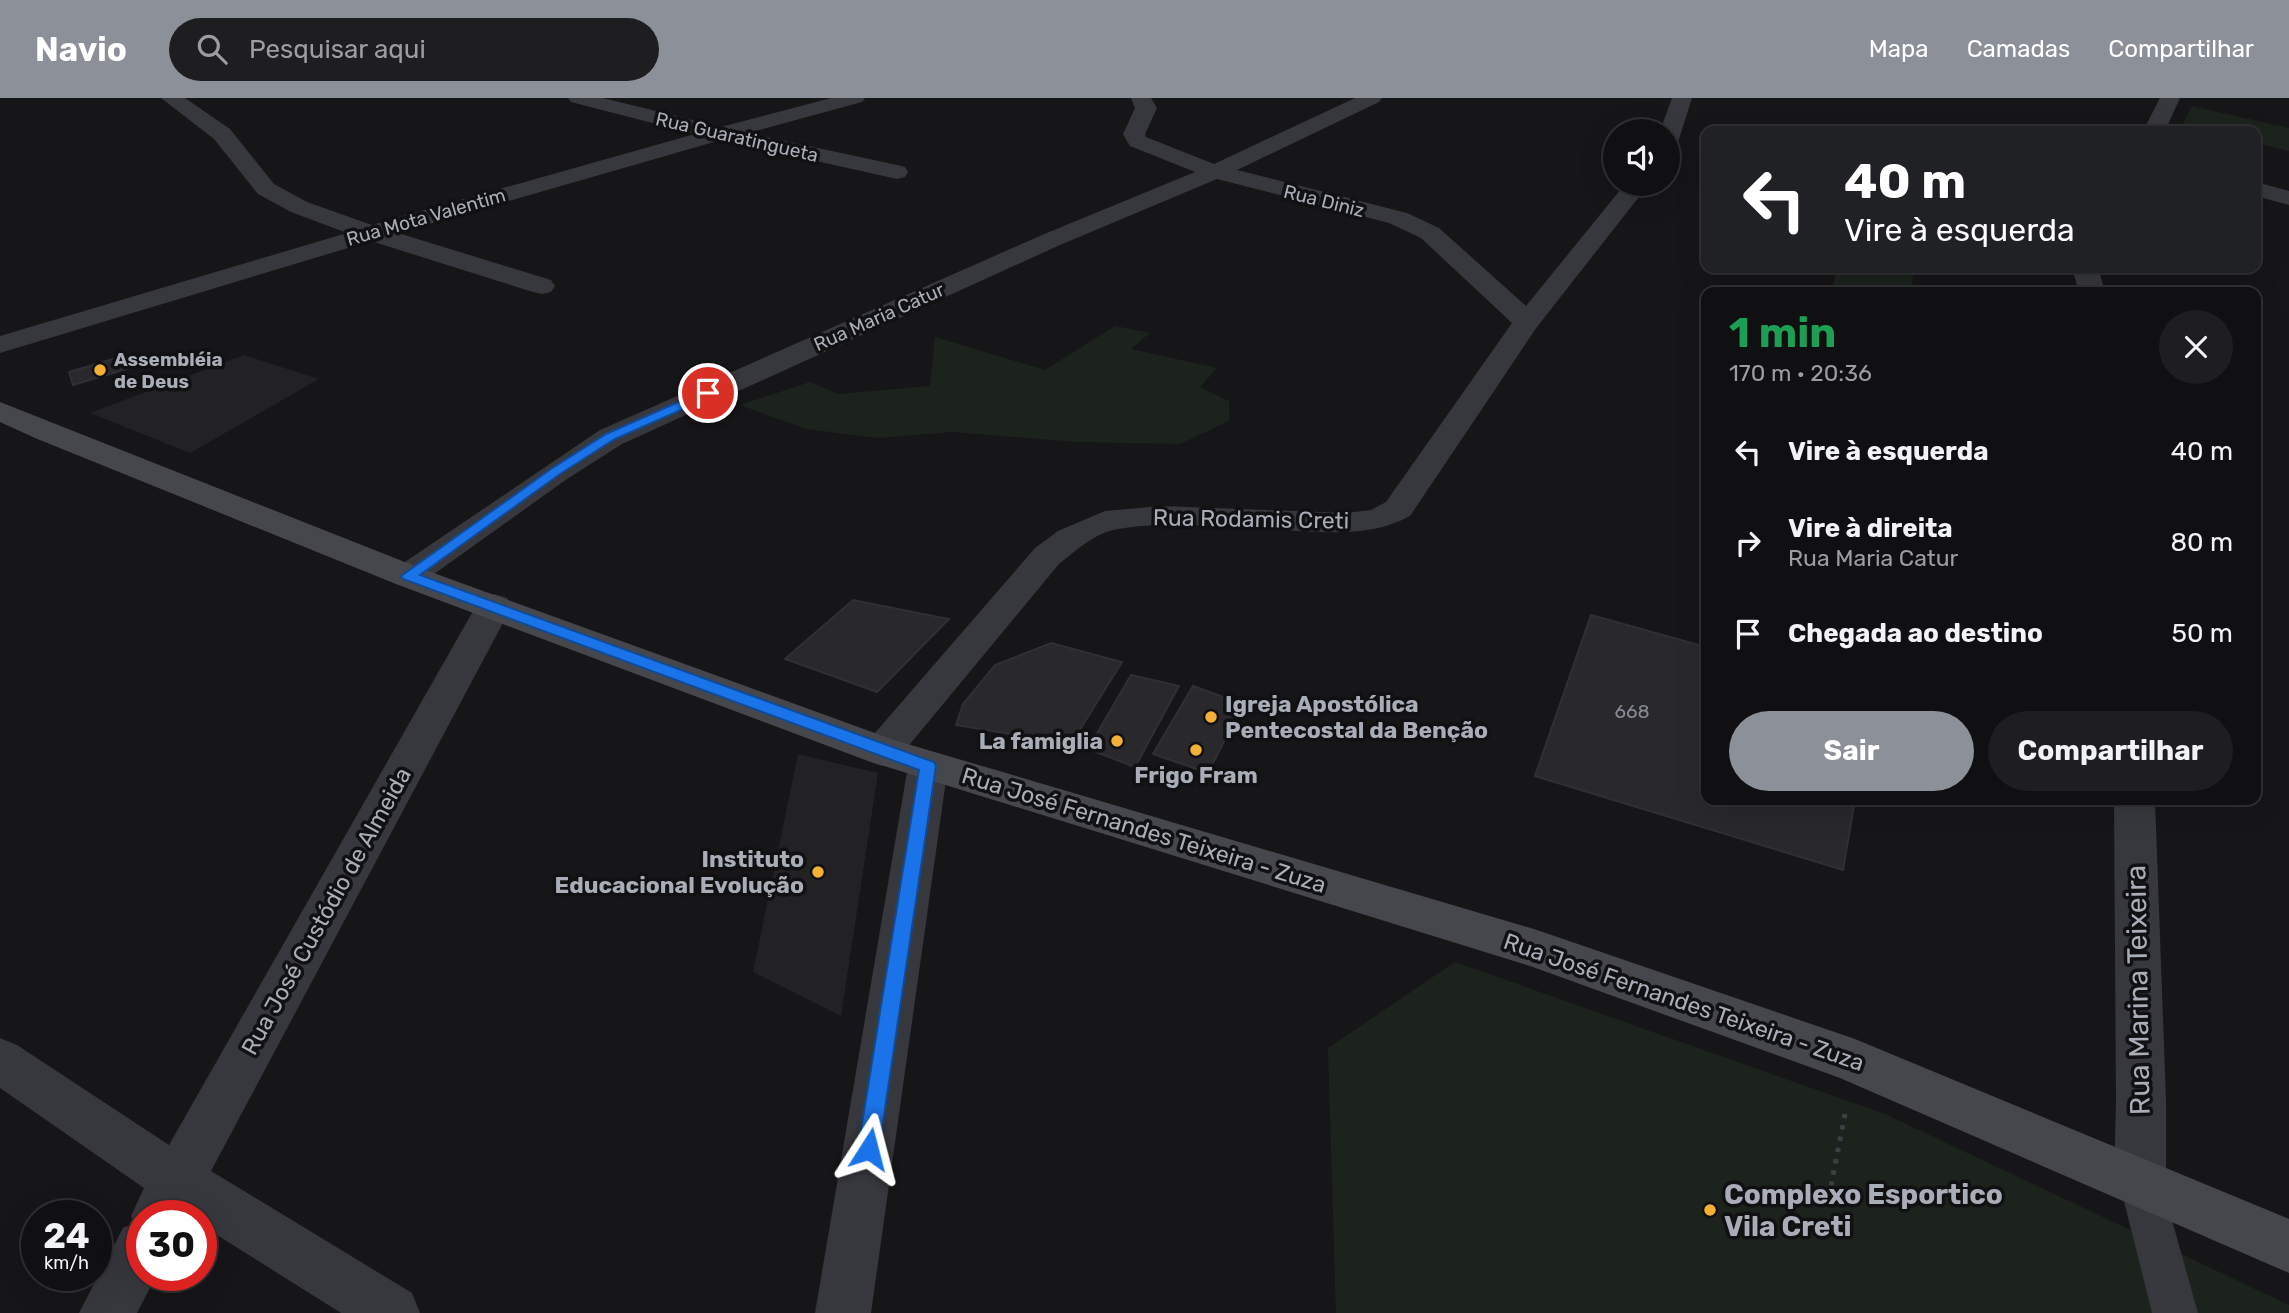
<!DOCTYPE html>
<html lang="pt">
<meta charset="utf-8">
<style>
body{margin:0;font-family:Rubik,sans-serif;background:#1e1e20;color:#f1f3f6;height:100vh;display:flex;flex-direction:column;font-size:26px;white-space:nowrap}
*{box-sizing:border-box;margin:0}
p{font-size:23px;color:#9c9d9f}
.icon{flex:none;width:38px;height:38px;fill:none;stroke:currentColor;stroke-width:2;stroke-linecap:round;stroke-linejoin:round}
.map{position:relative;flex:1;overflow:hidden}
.sheet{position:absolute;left:1701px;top:189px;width:560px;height:518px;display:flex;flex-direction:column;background:#101012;border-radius:14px;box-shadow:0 7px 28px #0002,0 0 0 2px #303032}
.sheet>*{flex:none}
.banner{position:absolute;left:1701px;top:28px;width:560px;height:147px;border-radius:14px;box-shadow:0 7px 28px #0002,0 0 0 2px #303032;background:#202124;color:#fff;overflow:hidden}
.controls{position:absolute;left:1603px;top:21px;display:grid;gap:14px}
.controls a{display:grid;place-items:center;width:77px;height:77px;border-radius:50%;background:#101012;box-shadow:0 7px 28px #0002,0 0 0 2px #303032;font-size:35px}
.speed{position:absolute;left:21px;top:1102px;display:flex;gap:14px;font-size:35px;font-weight:700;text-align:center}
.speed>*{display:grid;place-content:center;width:91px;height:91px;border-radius:50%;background:#101012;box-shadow:0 7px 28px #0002,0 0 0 2px #303032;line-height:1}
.speed small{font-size:18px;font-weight:400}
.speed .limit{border:10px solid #d22;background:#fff;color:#111}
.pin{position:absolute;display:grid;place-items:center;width:60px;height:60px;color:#fff;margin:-30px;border:4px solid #fff;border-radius:50%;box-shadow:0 2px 7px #0007}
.me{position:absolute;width:77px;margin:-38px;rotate:9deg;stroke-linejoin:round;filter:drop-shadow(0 0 5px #0008)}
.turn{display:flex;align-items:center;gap:24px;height:147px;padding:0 28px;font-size:32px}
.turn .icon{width:91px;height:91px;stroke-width:2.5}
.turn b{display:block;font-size:49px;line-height:60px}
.round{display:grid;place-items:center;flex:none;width:74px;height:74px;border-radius:37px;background:#1e1e20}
.headline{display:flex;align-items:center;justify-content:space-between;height:119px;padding:0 28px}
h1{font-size:42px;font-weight:700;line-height:52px;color:#1e9e55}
.cta{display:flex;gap:14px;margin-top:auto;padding:14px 28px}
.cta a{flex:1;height:80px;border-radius:42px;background:#8c9099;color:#fff;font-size:28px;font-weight:700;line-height:80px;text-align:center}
.cta a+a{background:#1e1e20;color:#f1f3f6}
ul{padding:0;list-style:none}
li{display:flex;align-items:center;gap:21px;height:91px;padding:0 28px}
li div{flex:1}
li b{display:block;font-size:26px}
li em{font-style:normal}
header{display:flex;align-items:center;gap:42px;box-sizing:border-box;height:98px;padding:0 35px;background:#8c9099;color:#fff}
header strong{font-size:33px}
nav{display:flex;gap:38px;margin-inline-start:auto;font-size:24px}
.search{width:490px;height:63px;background:#1e1e20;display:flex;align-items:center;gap:18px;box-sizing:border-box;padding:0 24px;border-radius:38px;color:#9c9d9f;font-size:26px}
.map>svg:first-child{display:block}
.built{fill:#222225}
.green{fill:#1c231d}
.building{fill:#29292c;stroke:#303034;stroke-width:2}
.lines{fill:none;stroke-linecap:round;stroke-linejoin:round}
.path{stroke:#3d3f44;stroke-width:5;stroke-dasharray:4.5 7;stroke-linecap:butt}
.lane{fill:#37383d;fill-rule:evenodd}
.street{fill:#37383d;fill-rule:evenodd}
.secondary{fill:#45474d;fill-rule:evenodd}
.route{fill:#1a73e8;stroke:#114b97;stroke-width:2}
.poi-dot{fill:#f2b134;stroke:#111113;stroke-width:2.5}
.labels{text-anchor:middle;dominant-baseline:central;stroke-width:7;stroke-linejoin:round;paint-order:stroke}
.far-street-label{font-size:19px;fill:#a8adb8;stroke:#111113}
.far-poi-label{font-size:19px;font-weight:bold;fill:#a8adb8;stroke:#111113;text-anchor:start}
.number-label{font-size:19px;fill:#888b94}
.street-label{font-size:23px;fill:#a8adb8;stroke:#111113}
.poi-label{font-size:23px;font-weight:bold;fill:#a8adb8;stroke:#111113;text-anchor:end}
.near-street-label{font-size:28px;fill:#a8adb8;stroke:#111113}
.near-poi-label{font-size:28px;font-weight:bold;fill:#a8adb8;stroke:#111113;text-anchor:start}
</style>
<header>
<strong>Navio</strong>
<div class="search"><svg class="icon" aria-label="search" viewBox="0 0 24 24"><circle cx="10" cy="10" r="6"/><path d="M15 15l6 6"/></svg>Pesquisar aqui</div>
<nav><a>Mapa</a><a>Camadas</a><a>Compartilhar</a></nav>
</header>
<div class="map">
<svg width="2289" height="1215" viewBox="0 0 2289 1215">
<rect width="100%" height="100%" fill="#161618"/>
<path class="built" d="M244 257 319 281 190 355 90 315Z
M798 656 878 675 841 918 753 874Z"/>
<path class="green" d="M2192 8 2289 30V53L2256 45V33H2204L2182 28Z
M1837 170H1914L1911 194H1832Z
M1115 228 1150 235 1131 251 1217 270 1200 289 1229 303V323L1180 346 1077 344 952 334 878 340 806 331 740 307 810 284 838 296 930 288 935 239 1045 272Z
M1455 864 1885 1016 2289 1207V1215H1336L1328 950Z"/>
<path class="building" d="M130 256V270L73 287 69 274Z
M853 502 949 521 877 594 785 561Z
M1591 517 1706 549V702H1855L1843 772 1535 678Z
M1051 545 1122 564 1071 646 956 627 963 606 995 567Z
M1131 577 1179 588 1135 669 1088 651Z
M1193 588 1243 606 1208 675 1153 656Z"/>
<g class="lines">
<path class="path" d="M1831 1088 1845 1016"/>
<path class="lane" d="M2140 1062 2155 1068 2161 1083 2198 1215H2152L2119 1083 2125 1068Z"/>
<path class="street" d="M161 0H185L230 31 274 86 307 104 372 127 695 36 571 4 568 0H603L721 29 831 0H865L862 4 748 35 897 67 905 69 908 74 905 79 897 81 721 42 398 135 551 182 555 188 551 194 542 196 533 194 371 143 0 255V238L347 135 291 114 258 96 214 41Z
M1131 0H1151L1157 10 1145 36 1146 39 1214 66 1355 0H1382L1379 4 1237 72 1407 115 1439 130 1526 208 1625 86H1649L1537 229 1410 418C1375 437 1339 435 1300 433 1247 431 1164 421 1113 432 1093 437 1075 453 1059 466L896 663 882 668 868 663 862 653 868 643 1035 450 1058 433 1105 413 1161 408 1346 415 1371 412 1386 404 1512 225 1421 140 1389 125 1217 81 1060 147 622 346 567 381 420 486 408 489 396 486 391 478 396 470 600 332 1042 137 1195 74 1130 48 1123 36 1135 10Z
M1672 0H1692L1679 41 1676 46 1668 48V33H1660Z
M2160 0H2180L2165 33H2143Z
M2256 84 2289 93V107L2256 98Z
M2072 170H2098L2105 194H2079Z
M494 496 507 500 512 508 211 1073 412 1195 420 1215H341L201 1127V1118H142V1178H156L137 1215H79L123 1130 134 1125 131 1118 144 1090 0 990V940L17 947 169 1047 476 508 481 500Z
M928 653 942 657 948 668 871 1215H815L908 668 914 657Z
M2114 702H2155L2166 1002V1083L2159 1101 2140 1108 2121 1101 2114 1083 2116 1002Z"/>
<path class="secondary" d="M0 304 420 470 894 642 1534 831 1855 941 2289 1121V1175L1840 980 1530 868 868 663 396 486 35 340 0 324Z"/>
</g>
<path class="route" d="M708 291 714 295 713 298 615 341 560 376 420 477 934 664 936 668 879 1051 876 1058 869 1061 861 1058 858 1051 919 672 403 481 401 478 551 371 606 336Z"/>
<g class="poi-dot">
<circle cx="100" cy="272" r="7"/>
<circle cx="1211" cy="619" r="7"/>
<circle cx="1117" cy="643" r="7"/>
<circle cx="1196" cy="652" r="7"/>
<circle cx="818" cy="774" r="7"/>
<circle cx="1710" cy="1112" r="7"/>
</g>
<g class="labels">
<g class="far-street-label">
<text transform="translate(737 39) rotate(13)">Rua Guaratingueta</text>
<text transform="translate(1324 103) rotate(14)">Rua Diniz</text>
<text transform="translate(426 119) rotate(-16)">Rua Mota Valentim</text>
<text transform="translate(879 219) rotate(-24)">Rua Maria Catur</text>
</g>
<g class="far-poi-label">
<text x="114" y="261">Assembléia<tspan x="114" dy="22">de Deus</tspan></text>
</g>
<g class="number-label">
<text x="1632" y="613">668</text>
</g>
<g class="street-label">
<text transform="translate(1251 421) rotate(1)">Rua Rodamis Creti</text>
<text transform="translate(1144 732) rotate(17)">Rua José Fernandes Teixeira - Zuza</text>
<text transform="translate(326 813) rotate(-61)">Rua José Custódio de Almeida</text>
<text transform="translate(1684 904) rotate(19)">Rua José Fernandes Teixeira - Zuza</text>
</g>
<g class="poi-label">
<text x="1225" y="606" text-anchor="start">Igreja Apostólica<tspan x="1225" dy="26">Pentecostal da Benção</tspan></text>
<text x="1103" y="643">La famiglia</text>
<text x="1196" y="677" text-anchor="middle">Frigo Fram</text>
<text x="804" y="761">Instituto<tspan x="804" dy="26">Educacional Evolução</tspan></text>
</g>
<g class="near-street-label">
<text transform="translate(2138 892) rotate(-91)">Rua Marina Teixeira</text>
</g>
<g class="near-poi-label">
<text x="1724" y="1096">Complexo Esportico<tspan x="1724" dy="32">Vila Creti</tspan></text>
</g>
</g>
</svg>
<div class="controls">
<a><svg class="icon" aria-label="sound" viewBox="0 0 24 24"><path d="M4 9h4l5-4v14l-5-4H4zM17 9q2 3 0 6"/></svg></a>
</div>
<div class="speed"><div>24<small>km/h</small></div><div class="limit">30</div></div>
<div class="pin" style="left:708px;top:295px;background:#d93025"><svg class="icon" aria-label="arrive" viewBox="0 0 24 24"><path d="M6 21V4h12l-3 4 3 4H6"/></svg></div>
<svg class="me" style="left:869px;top:1051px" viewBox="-20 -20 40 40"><path d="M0-17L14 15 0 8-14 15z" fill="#1a73e8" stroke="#fff" stroke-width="4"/></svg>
<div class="banner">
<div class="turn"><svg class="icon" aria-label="left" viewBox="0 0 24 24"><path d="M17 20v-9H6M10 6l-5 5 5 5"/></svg><div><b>40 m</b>Vire à esquerda</div></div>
</div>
<section class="sheet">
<div class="headline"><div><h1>1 min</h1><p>170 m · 20:36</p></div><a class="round"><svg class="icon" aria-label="close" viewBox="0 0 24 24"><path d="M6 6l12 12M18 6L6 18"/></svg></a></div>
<ul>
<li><svg class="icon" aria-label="left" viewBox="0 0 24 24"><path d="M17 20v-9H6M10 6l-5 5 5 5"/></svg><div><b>Vire à esquerda</b></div><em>40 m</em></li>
<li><svg class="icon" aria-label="right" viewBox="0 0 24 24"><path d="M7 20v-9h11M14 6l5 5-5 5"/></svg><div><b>Vire à direita</b><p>Rua Maria Catur</p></div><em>80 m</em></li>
<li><svg class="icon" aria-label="arrive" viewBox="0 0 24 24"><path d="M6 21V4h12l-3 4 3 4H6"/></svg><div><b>Chegada ao destino</b></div><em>50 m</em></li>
</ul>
<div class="cta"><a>Sair</a><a>Compartilhar</a></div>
</section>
</div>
